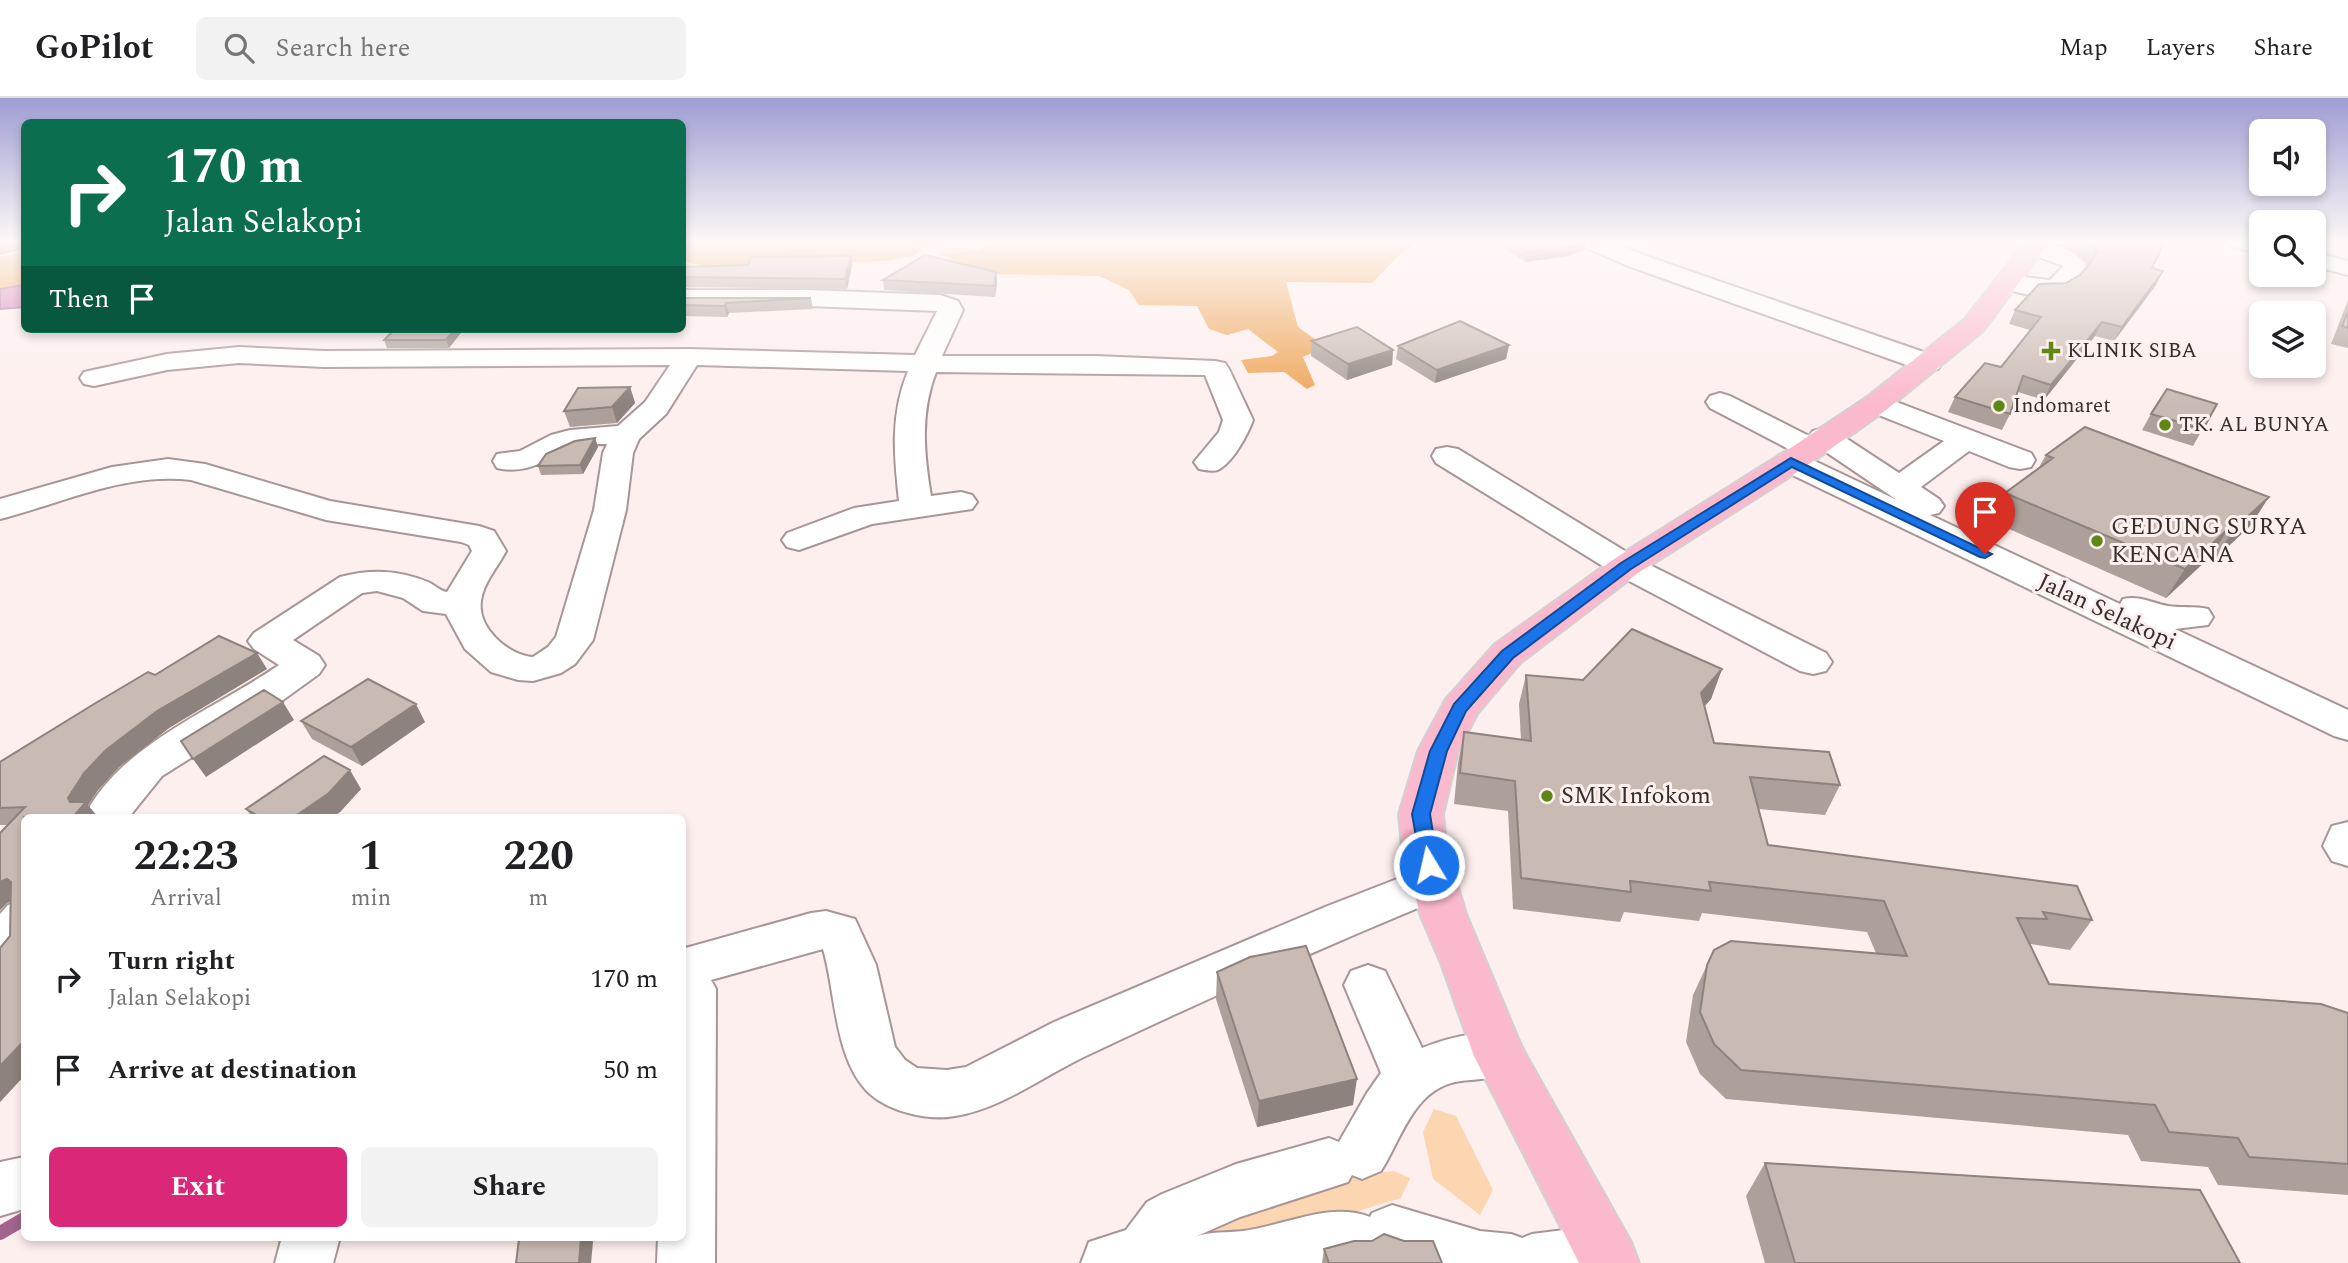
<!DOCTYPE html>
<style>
body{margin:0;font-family:Spectral,serif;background:#f2f2f2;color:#202124;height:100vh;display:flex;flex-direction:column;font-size:26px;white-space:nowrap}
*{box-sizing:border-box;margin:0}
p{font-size:23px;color:#757577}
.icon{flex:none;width:38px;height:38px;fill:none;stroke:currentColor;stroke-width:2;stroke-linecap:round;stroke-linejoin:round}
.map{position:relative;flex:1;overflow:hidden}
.drawer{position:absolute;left:21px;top:716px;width:665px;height:427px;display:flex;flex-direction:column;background:#fff;border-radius:10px;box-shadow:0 4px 10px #0003}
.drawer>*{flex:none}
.top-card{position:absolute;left:21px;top:21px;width:665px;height:214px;border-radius:10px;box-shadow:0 4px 10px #0003;background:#0b6e4f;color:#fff;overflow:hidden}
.tools{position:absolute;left:2249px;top:21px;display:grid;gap:14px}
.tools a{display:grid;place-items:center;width:77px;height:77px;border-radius:10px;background:#fff;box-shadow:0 4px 10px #0003;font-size:35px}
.pin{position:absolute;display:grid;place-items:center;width:60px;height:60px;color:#fff;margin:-72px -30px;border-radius:50% 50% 50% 0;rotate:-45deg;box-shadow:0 0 7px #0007}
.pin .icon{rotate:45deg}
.me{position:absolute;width:77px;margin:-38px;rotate:351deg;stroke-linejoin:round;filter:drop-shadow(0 0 5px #0008)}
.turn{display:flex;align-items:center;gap:24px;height:147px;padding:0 28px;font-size:32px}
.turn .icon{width:91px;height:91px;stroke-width:2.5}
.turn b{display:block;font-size:49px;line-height:60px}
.then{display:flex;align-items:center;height:66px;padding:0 28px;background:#0003;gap:14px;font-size:26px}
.eta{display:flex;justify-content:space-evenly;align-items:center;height:119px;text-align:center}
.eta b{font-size:42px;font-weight:700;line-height:49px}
.cta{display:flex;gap:14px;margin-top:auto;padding:14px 28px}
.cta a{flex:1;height:80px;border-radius:10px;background:#db2777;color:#fff;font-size:28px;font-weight:700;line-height:80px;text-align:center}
.cta a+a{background:#f2f2f2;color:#202124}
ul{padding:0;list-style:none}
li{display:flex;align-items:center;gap:21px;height:91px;padding:0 28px}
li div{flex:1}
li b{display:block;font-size:26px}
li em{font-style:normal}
header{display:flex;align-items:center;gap:42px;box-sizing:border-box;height:98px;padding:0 35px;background:#fff;border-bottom:2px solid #e0e0e0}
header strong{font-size:33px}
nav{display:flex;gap:38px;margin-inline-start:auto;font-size:24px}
.search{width:490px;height:63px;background:#f2f2f2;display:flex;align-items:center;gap:18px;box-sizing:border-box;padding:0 24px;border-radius:10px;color:#757577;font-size:26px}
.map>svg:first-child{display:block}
.green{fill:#fcd5b1}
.forest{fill:#eea557}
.water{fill:#d07bb4;stroke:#a1648c;stroke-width:2}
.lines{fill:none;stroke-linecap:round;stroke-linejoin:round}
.stream{stroke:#a1648c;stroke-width:14}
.minor-casing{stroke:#a69695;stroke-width:4}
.major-casing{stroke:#d2d1d1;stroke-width:4}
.minor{fill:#fff;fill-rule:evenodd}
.major{fill:#fbb9cd;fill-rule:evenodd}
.wall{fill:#ada09a}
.shaded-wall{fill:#8d827d}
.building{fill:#c9bab3;stroke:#8d827d;stroke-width:2}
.route{fill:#1a73e8;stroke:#114b97;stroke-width:2}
.poi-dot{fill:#5e8815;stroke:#fdefee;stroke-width:2.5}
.labels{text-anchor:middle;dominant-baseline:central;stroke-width:6;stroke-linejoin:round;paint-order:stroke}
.far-poi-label{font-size:21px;fill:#342e2d;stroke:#fdefee;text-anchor:start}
.poi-label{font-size:24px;fill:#342e2d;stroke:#fdefee;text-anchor:start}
.street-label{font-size:24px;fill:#342e2d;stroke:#fdefee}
</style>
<header>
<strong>GoPilot</strong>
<div class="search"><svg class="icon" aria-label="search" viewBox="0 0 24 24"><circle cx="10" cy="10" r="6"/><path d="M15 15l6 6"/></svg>Search here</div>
<nav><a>Map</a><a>Layers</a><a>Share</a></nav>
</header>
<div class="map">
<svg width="2348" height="1165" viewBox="0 0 2348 1165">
<rect width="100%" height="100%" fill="#fdefee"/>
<path class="green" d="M1434 1011 1456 1018 1493 1092 1480 1117 1433 1081 1423 1034Z
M1394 1073 1410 1080 1401 1100 1220 1155 1184 1149 1218 1117 1352 1078Z"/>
<path class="forest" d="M683 143H935L913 158 884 163 735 169 702 168 683 163Z
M986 143H1422L1403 153 1372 185 1286 184 1298 229 1326 249 1303 259 1315 287 1307 291 1284 274 1248 275 1241 262 1272 258 1278 254 1248 231 1227 237 1209 231 1197 208 1139 207 1129 192 1099 178 982 176 940 156 977 152 988 147Z
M24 153V187L0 191V159Z"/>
<path class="water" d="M24 187V209L0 211V191Z"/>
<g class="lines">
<path class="stream" d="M0 1135 24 1121"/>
<defs>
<path id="minor" d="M1578 143H1611L1649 159 1938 259 1942 265 1938 271 1928 273 1918 271 1631 169 1582 148Z
M2028 143C2050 143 2076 151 2088 169 2083 177 2074 190 2065 194 2049 204 2015 194 1998 189L1995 184 1998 179 2007 177 2050 182 2063 168 2026 154 2022 149Z
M2227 143H2261V156L2231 148Z
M2314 154 2348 163V177L2314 168Z
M682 192H808L940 197 958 203 963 212 942 258H1096L1215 263 1225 265 1229 271 1253 322C1248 336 1234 362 1221 370 1215 375 1206 372 1199 371L1194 364 1219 334 1223 322 1205 277 936 274C920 316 924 355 931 398L961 394 972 397 977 404 972 411 872 426 799 452 787 449 782 442 787 435 854 410 899 403C894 357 890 317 908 273L697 267 666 316 639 341 633 355 626 412 593 542 575 566 561 575 533 583 518 582 491 574 465 551 446 516 423 513 403 500 377 493 362 495 293 542 319 558 325 567 319 576 283 602 162 678 129 719H84C120 646 214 612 279 567L254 551 248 543 254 535 340 479C371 471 398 472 428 484 435 487 440 493 447 494L472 453 469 447 461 444 326 422 191 382C125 374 63 405 0 421V401L112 369 168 361 205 366 330 403 479 428 494 433 506 453C498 469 483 485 481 503 477 530 508 557 533 559L548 549 556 539 594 412 603 355 607 346C596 346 583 346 573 350 546 361 528 377 497 370L493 363 497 356 520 353 551 337 570 332 618 328 645 304 670 267 324 269 239 265 167 272 94 288 84 286 80 280 84 274 167 256 239 249 324 253 689 251 915 257 937 213 808 208H682Z
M1720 295 1730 298 1809 338 1813 333 1824 330 1835 333 1899 375 1944 343 1866 312 1861 306 1866 300 1876 297 1886 300 2031 355 2035 362 2031 369 2020 371 2009 369 1969 353 1921 389 1939 401 1944 408 1939 415 1930 417 2120 506 2123 501C2141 497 2151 505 2168 508 2181 510 2194 508 2208 511L2213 519 2208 527 2175 531 2348 612V642L2334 638 1780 371 1775 364 1780 357 1791 355 1802 357 1897 402 1823 352 1820 356 1809 359 1798 356 1710 310 1706 304 1710 298Z
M1447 349 1458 351 1638 461 1826 555 1832 564 1826 573 1813 576 1800 573 1614 475 1436 365 1432 358 1436 351Z
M2348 724V768L2332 763 2323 748 2332 728Z
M1433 767 1449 773 1456 785 1449 797C1328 847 1208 900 1090 956 1046 976 1004 1010 955 1018 929 1023 890 1014 870 996 834 963 836 895 823 851L711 882 716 891 715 1165H657L658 1139H682V851L811 815 826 813 855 821 876 867 895 949 905 962 917 970 947 972 966 969 1054 924 1325 809Z
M24 801V855L17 865 0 870V816L8 807Z
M1368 867 1385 873 1422 950C1453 938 1486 930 1518 942L1526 958 1518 974C1497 982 1476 980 1455 984 1413 993 1401 1042 1381 1073L1362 1081 1352 1077 1348 1084 1240 1119 1195 1139C1210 1133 1228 1135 1243 1133 1284 1128 1330 1103 1370 1119L1372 1115 1392 1107 1480 1133 1511 1136 1522 1140 1532 1136 1564 1132 1600 1117 1620 1126 1629 1146 1621 1165H1398L1377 1157 1375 1161 1366 1165H1081L1089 1144 1126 1132 1147 1104 1162 1096 1236 1066 1329 1040 1339 1044 1367 995 1381 975 1344 887 1351 873Z
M24 1059V1111L0 1118V1064Z
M282 1139H340L333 1165H275Z"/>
<path id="major" d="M2026 143H2050L1983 233 1886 312 1802 371 1638 475 1520 565 1477 616 1458 653 1443 716 1446 749 1466 816 1522 950 1631 1144 1639 1165H1579L1474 958 1441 865 1420 816 1402 749 1399 716 1418 653 1446 601 1494 547 1614 461 1780 357 1866 300 1965 221Z"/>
</defs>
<use href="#minor" class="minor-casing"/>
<use href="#major" class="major-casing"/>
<use href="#minor" class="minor"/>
<use href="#major" class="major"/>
</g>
<path class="wall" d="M1493 143H1586L1584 152 1568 158 1526 164Z
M2065 143H2165L2152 170 2163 173 2156 187 2114 243 2095 238 2044 302 2018 294 2010 316 2002 332 1948 314 1955 299 2001 269 2030 232 2009 226 2015 212 2080 177 2089 167 2074 152 2063 147Z
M851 158 852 168 847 191 682 189V169L748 167Z
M996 174 997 184 995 199 884 192 883 182Z
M682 200H811L813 211 729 215 727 219 682 218Z
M2348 202V250L2331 246Z
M464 231 449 250H387L384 242Z
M1312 243 1393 252 1392 267 1347 282 1311 258Z
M1509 247 1506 261 1435 285 1396 261 1398 248Z
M630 289 635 305 617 325 570 329 564 313Z
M2217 306 2193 348 2142 332 2151 316Z
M595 340 598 349 583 376 541 377 538 368Z
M2046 357 2251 427 2215 461 2210 459 2166 500 1991 423 2005 395 2039 369Z
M267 571 169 630 119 669 98 692 88 707 24 719V978L0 1004V850L10 838 11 803 7 805 0 812V735L7 727H0V664L155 577Z
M1722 571 1711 601 1704 608 1714 645 1840 687 1825 717 1759 711 1768 747 2092 822 2070 852 2030 846 2049 886 2348 915V1097L2218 1087 2208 1069 2141 1063 2128 1037 1726 1001 1700 976 1686 944 1693 897 1714 852 1876 855 1867 834 1702 815 1699 823 1624 814 1620 824 1513 811 1508 713 1454 706 1458 665 1464 634 1521 642 1519 606 1526 577 1583 582Z
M301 623 425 624 362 668 312 641Z
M361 691 340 714 332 719H252L246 711Z
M1217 874 1353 1007 1257 1029 1216 901Z
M1765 1065 2240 1165H1765L1746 1098Z
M1324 1151 1442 1165H1322Z"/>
<path class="shaded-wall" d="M0 143H24V152L0 157Z
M1583 143H1586L1584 152 1568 158 1526 164 1528 154Z
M851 158 852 168 847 191 845 181Z
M2163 173 2156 187 2114 243 2122 229Z
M996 174 997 184 995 199 994 188Z
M726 205 729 215 727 219 724 208Z
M2102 224 2095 238 2044 302 2051 287Z
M455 231H464L449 250 446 242Z
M1509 247 1506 261 1435 285 1437 272Z
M1393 252 1392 267 1347 282 1348 266Z
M630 289 635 305 617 325 612 309Z
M595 340 598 349 583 376 580 367Z
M2269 399 2251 427 2215 461 2233 432Z
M2229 430 2210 459 2166 500 2185 471Z
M257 555 267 571 169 630 119 669 98 692 88 707 98 719H73L70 704 68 700 84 675 106 652 157 613Z
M1722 571 1711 601 1690 625 1701 595Z
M283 604 294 622 206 679 193 661Z
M416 606 425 624 362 668 351 649Z
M350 672 361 691 340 714 332 719H294Z
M7 781 23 799 7 805 0 812V784Z
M24 943V978L0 1004V968Z
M1357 981 1353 1007 1257 1029 1259 1003Z
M581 1139H591L593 1144 591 1165H579Z"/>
<path class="building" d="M1510 143H1583L1570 148 1528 154Z
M2086 143H2165L2152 170 2163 173 2122 229 2102 224 2051 287 2023 278 2010 316 1955 299 1985 265 2001 269 2041 219 2015 212 2039 186 2066 185 2080 177 2092 163 2097 154Z
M925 157 996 174 994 188 883 182Z
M851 158 845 181 682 179V169L748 167 751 159Z
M682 200H811L726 205 724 208 682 207Z
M2348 214V230L2342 228Z
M1460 223 1509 247 1437 272 1398 248Z
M1357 229 1393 252 1348 266 1312 243Z
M395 231H455L446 242H384Z
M630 289 612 309 564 313 578 290Z
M2167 291 2217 306 2203 331 2151 316Z
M2085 329 2269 399 2233 432 2229 430 2185 471 2005 395 2053 360 2046 357Z
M595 340 580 367 538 368 546 356 575 343Z
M1632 531 1722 571 1701 595 1714 645 1829 654 1840 687 1750 679 1768 747 2077 788 2092 822 2043 814 2047 821 2017 820 2049 886 2321 906 2348 915V1066L2249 1059 2238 1040 2169 1034 2155 1007 1741 972 1714 946 1700 914 1707 867 1714 852 1731 843 1907 858 1884 803 1709 784 1711 793 1630 783 1631 794 1521 780 1515 683 1460 675 1464 634 1531 643 1526 577 1583 582Z
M219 538 257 555 157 613 106 652 84 675 68 700 70 704H86L73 719H24V943L0 968V850L10 838 11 784 7 781 0 784V735L25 709 0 710V664L94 606 148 574 155 577Z
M368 581 416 606 351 649 301 623Z
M264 592 283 604 193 661 181 643Z
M324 658 350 672 329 695 294 719H260L246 711Z
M1306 848 1357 981 1259 1003 1217 874 1250 859Z
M1765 1065 2200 1092 2240 1165H1795Z
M1384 1136 1404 1143H1433L1442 1165H1329L1324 1151 1354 1143H1372Z
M528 1139H581L579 1165H516L519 1141Z"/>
<linearGradient id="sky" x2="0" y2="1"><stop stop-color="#9e9dd3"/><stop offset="0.47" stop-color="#fef8f7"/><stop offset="1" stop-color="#fef8f7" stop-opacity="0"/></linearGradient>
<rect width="2348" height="306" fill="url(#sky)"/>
<path class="route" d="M1791 360 1992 456 1985 460 1980 459 1792 369 1631 471 1513 560 1466 613 1447 653 1430 716 1438 767 1435 772H1422L1412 716 1430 653 1454 606 1502 553 1621 465Z"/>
<g class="poi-dot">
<path d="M2047.5 242.5h7v7h7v7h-7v7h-7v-7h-7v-7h7z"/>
<circle cx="1999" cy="308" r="7"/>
<circle cx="2165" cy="327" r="7"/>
<circle cx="2097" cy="443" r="7"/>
<circle cx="1547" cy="698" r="7"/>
</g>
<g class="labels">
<g class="far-poi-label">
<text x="2067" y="253">KLINIK SIBA</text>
<text x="2013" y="308">Indomaret</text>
<text x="2179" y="327">TK. AL BUNYA</text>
</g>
<g class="poi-label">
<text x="2111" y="429">GEDUNG SURYA<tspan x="2111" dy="28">KENCANA</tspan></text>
<text x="1561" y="698">SMK Infokom</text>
</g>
<g class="street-label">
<text transform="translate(2107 514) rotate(25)">Jalan Selakopi</text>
</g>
</g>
</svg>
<div class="tools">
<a><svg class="icon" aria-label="sound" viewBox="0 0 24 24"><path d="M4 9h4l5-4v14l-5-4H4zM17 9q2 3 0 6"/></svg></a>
<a><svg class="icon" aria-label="search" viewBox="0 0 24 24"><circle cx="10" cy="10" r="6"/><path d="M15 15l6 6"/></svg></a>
<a><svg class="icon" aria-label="layers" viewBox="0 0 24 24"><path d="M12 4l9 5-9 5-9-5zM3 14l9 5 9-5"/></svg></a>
</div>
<div class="pin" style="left:1985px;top:456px;background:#d93025"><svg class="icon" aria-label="arrive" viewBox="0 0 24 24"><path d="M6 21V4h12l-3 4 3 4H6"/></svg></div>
<svg class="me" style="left:1429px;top:767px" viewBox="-20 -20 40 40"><circle r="17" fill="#1a73e8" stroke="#fff" stroke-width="3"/><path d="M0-11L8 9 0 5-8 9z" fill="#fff"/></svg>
<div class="top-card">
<div class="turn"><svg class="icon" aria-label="right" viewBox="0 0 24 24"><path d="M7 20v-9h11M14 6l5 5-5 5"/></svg><div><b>170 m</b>Jalan Selakopi</div></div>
<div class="then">Then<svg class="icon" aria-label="arrive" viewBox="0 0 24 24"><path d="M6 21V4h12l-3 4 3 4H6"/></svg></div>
</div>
<section class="drawer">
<div class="eta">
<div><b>22:23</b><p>Arrival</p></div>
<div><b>1</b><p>min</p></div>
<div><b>220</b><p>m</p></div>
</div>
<ul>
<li><svg class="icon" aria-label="right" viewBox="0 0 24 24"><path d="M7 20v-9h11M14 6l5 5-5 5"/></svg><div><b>Turn right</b><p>Jalan Selakopi</p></div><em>170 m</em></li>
<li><svg class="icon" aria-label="arrive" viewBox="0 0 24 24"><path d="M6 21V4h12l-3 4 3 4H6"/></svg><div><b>Arrive at destination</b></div><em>50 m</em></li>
</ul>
<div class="cta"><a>Exit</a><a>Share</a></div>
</section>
</div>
